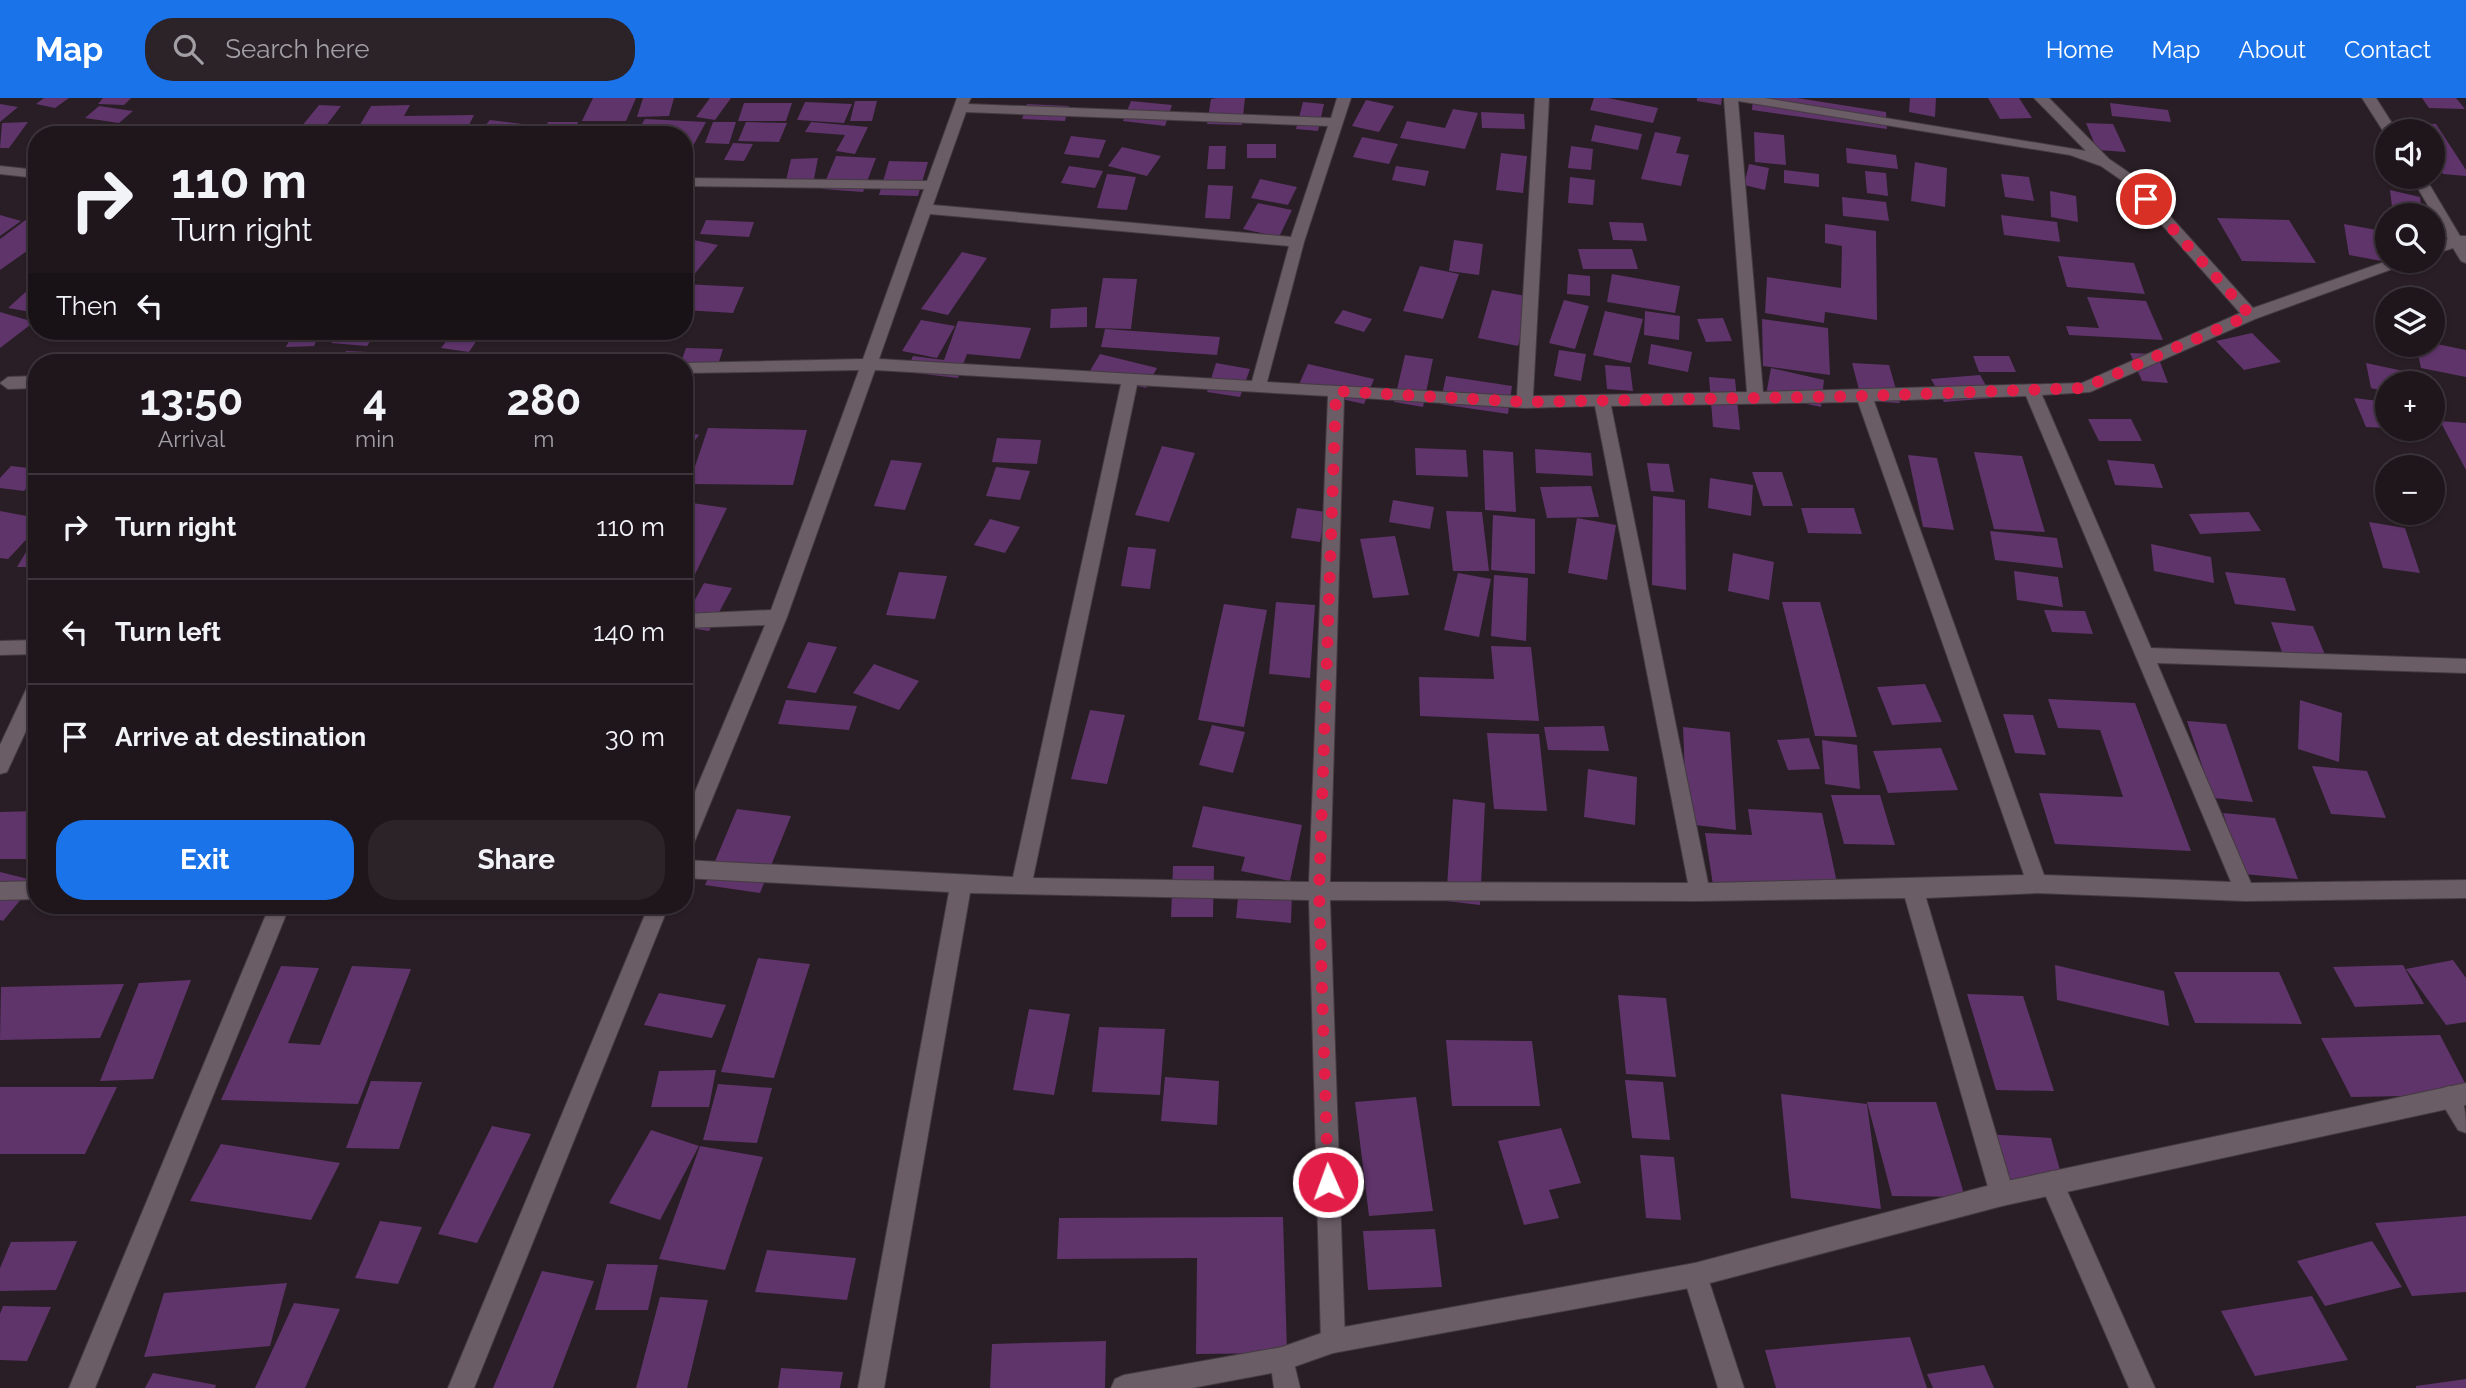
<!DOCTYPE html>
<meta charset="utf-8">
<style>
body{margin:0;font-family:Raleway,sans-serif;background:#2c2329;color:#f1f3f6;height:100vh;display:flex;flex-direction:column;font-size:26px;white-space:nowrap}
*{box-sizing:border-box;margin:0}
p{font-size:23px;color:#a19fa3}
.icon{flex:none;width:38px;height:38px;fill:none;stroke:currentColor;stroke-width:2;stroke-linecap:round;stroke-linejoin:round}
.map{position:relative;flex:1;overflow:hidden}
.side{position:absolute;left:28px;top:256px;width:665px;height:560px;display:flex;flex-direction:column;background:#1f161c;border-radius:28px;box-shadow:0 2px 5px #0004,0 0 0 2px #3c353b}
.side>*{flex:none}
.hud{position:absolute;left:28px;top:28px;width:665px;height:214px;border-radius:28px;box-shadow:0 2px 5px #0004,0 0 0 2px #3c353b;background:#1f161c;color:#f1f3f6;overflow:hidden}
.tools{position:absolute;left:2375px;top:21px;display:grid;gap:14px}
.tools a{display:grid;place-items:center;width:70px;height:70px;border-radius:50%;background:#1f161c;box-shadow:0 2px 5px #0004,0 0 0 2px #3c353b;font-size:35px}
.pin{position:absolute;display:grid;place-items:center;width:60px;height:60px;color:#fff;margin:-30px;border:4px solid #fff;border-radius:50%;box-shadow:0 2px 7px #0007}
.me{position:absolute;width:77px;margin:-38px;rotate:358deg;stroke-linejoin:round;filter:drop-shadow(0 0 5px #0008)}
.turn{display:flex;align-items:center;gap:24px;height:147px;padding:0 28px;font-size:32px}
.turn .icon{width:91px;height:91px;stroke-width:2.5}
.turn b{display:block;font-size:49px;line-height:60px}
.then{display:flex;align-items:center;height:66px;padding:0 28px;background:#0003;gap:14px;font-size:26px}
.eta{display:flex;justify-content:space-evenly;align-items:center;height:119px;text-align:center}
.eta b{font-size:42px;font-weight:700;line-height:49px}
.button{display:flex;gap:14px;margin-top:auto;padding:14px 28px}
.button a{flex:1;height:80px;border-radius:28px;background:#1a73e8;color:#fff;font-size:28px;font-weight:700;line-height:80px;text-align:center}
.button a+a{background:#2c2329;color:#f1f3f6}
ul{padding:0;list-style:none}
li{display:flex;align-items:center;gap:21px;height:105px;padding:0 28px;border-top:2px solid #3c353b}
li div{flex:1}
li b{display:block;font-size:26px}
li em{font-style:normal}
header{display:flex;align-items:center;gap:42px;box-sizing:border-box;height:98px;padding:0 35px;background:#1a73e8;color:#fff}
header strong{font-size:33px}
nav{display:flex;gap:38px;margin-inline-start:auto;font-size:24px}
.search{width:490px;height:63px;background:#2c2329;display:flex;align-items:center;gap:18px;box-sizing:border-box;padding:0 24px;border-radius:28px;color:#a19fa3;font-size:26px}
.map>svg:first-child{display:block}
.building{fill:#5f346b}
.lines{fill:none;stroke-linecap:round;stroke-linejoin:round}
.minor-casing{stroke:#443b41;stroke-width:2}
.tertiary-casing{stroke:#443b41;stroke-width:2}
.minor{fill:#6a5d65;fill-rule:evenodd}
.tertiary{fill:#6a5d65;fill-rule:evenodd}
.route{stroke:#e11d48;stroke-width:12;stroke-dasharray:0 21.6}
</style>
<header>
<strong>Map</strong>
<div class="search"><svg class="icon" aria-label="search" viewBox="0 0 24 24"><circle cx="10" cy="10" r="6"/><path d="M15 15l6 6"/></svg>Search here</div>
<nav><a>Home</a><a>Map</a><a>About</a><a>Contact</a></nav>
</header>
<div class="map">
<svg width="2466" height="1290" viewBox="0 0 2466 1290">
<rect width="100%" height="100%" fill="#291e25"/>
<path class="building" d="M44 0H69L55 10 36 6Z
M103 0H131L124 7 98 6Z
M593 0H636L626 23H582Z
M643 0H674L669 18 637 19Z
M710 0H731L715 22 696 19Z
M1217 0H1245L1242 27 1207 26 1211 1Z
M1594 0H1608L1658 10 1653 25 1590 12Z
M1697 0H1722L1721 7 1697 3Z
M1753 0H1797L1886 14 1887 31 1752 12Z
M1910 0H1936L1935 19 1909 14Z
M1988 0H2019L2032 20 2000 21Z
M2422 0H2456L2465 11 2429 10Z
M1366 2 1394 8 1379 34 1352 28Z
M855 3H877L872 23H850Z
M1131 3 1172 7 1165 28 1123 23Z
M805 4 852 6 844 25 797 22Z
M1303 4 1324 6 1318 33 1296 31Z
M744 5H792L786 23H738Z
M2110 5 2168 12 2171 24 2112 18Z
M0 6 18 9 0 24Z
M1027 6 1069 8 1065 23 1022 21Z
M319 7 341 8 325 29 302 28Z
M410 7 404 18 474 17 464 37H354L371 8Z
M99 8 133 13 119 25 85 20Z
M1453 11 1478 15 1465 51 1400 40 1407 23 1445 30Z
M1481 14 1524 16 1525 31 1482 30Z
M645 21 706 24 693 48H684V37H635Z
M490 22 539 28 532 37H477Z
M28 24 9 50H0L2 25Z
M548 24H578L573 37H542Z
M713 24H736L729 46 705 45Z
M746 24 787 25 779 44 738 43Z
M811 24 868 29 855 56 836 53 845 37 805 34Z
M2086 25 2113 26 2126 54 2097 52Z
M2409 25 2436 26 2466 72V78L2443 76 2432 61V33H2415Z
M1595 27 1642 36 1638 52 1591 43Z
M274 30H295L291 37H269Z
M1655 34 1681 39 1676 55 1689 57 1681 88 1641 81Z
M1754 34 1784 37 1786 67 1755 64Z
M1071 38 1106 42 1099 60 1064 56Z
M1362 39 1398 46 1389 66 1353 59Z
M733 45 753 46 744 63 724 62Z
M1247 46H1276V60H1247Z
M1209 48H1226L1225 71H1207Z
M1571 48 1593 51 1591 72 1568 70Z
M1122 49 1161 58 1147 78 1108 68Z
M1846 50 1896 57 1898 71 1847 65Z
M1501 55 1527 58 1523 95 1496 92Z
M836 58 876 60 863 94 822 91Z
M818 60 813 86 785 87 791 61Z
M889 63 928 64 918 98 879 97Z
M1915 64 1947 70 1945 109 1911 103Z
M1749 66 1769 70 1765 92 1744 87Z
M1069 68 1103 73 1095 90 1061 85Z
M1396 68 1429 73 1425 88 1392 82Z
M1784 72 1819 76V89L1784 85Z
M1865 73 1886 75 1888 98 1867 95Z
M1107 76 1136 79 1127 112 1097 110Z
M2001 76 2029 79 2034 103 2005 99Z
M1570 79 1595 82 1593 107 1568 105Z
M1260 81 1297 89 1288 107 1251 100Z
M1208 87 1233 88 1230 121 1205 120Z
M2390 92 2420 99 2422 117H2393Z
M2050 93 2076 98 2078 124 2051 119Z
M1842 99 1886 104 1889 123 1843 118Z
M1258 105 1292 112 1279 139 1243 131Z
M0 117 21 123 0 138Z
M2001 117 2057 124 2060 144 2004 137Z
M2217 120 2289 122 2316 165 2242 163Z
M27 121 37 124V146L0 172V141Z
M706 122 754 124 749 139 700 136Z
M1609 124 1643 125 1647 143 1613 142Z
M1825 126 1876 133 1877 222 1825 214 1824 225 1765 215 1767 179 1841 190 1842 148 1825 145Z
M2344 126 2382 133 2387 164 2349 157Z
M684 140 718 147 692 179 684 177Z
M1454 142 1483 146 1479 177 1449 173Z
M1578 151H1632L1638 171H1583Z
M962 154 987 160 948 217 921 211Z
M2058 158 2134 165 2145 196 2067 189Z
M1420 168 1459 176 1443 221 1403 213Z
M1568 176 1590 178V198L1567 196Z
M1612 176 1680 188 1675 215 1607 204Z
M1103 180 1137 181 1131 231 1095 230Z
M684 186 744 189 733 215 684 212Z
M31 189 37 190V215L8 210Z
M1492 192 1532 199 1518 248 1478 240Z
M2087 199 2146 203 2163 242 2069 237 2066 228 2099 230Z
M1564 202 1589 208 1575 251 1549 245Z
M1087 209V229L1050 230 1051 211Z
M1343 212 1372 221 1364 234 1334 225Z
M1605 213 1643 221 1631 265 1593 257Z
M1645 213 1680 218 1679 242 1644 237Z
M0 214 34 224 0 250Z
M1723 220 1732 243 1706 244 1697 221Z
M1762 221 1828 230 1830 277 1763 268Z
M921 222 955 228 937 260 902 253Z
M958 223 1031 230 1020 261 967 256 958 280 906 274 913 258 944 262Z
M1105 231 1220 239 1217 257 1101 249Z
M294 233H321L314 248 286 249Z
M340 233H377L367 248 331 245Z
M454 233H483L469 254 441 250Z
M2252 235 2281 264 2244 272 2216 243Z
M2432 245 2466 252V279L2421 270 2416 247Z
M1651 246 1692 254 1688 274 1648 266Z
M686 250 723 251 717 270H684V264H681Z
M1559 252 1586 256 1581 283 1554 278Z
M346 253 393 255 387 264H339Z
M2130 255 2157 256 2168 285 2142 283Z
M1100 256 1157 270 1146 290 1088 276Z
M1405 257 1433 261 1423 309 1394 304Z
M1973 258H2009L2016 274H1979Z
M281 259 313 260 311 264H278Z
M1216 265 1250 271 1240 299 1207 294Z
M1852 265 1889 267 1900 305 1862 303Z
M2366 265 2422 277 2424 285H2387V294L2371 290Z
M1308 266 1374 281 1364 306 1297 291Z
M1605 267 1630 269 1633 293 1607 291Z
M1771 270 1824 282 1821 309 1766 297Z
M1980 277 1993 300 1944 304 1931 281Z
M1446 278 1512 288 1508 316 1440 306Z
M1709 279 1735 281 1740 332 1713 329Z
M2354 300 2379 303 2387 320V330L2366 329Z
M2088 321H2131L2142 343H2099Z
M2440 323 2466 325V372Z
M708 330 807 332 793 387 689 386Z
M684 333 699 337 684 357Z
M997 340 1041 342 1037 366 992 364Z
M1162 348 1195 355 1169 424 1135 417Z
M1415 350 1466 352 1468 379 1416 377Z
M1535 351 1591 355 1593 378 1536 375Z
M1483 352 1513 354 1516 414 1485 412Z
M1974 354 2022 358 2045 434 1994 431Z
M1908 357 1937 360 1954 432 1923 429Z
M891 362 922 365 905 412 874 408Z
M2107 362 2154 366 2163 390 2115 387Z
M1647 365 1669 366 1674 394 1651 393Z
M11 368 37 371V379L24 393 0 390V380Z
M996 369 1030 373 1020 402 986 398Z
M1752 374H1782L1793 408H1763Z
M1710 380 1753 387 1751 418 1708 410Z
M1591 388 1599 419 1547 420 1540 389Z
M1653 398 1685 402 1686 492 1652 487Z
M1393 402 1434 409 1430 431 1389 424Z
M685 404 727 410 684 499V406Z
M1297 410 1326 414 1320 444 1291 440Z
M1801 410H1854L1862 436 1808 435Z
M0 413 37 420V430L8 461 0 460Z
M1446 413 1482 414 1489 473H1453Z
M2249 414 2261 433 2200 436 2189 416Z
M1493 417 1535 421V476L1491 472Z
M1577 420 1616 427 1607 482 1568 475Z
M990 421 1020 429 1005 455 974 447Z
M2369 424 2405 430 2420 475 2383 470Z
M1990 433 2057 440 2063 470 1995 462Z
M37 436V469H17Z
M1395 438 1409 497 1373 500 1360 441Z
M2151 446 2211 459 2214 485 2154 473Z
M1128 449 1156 451 1150 491 1121 488Z
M1733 455 1774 464 1769 502 1728 493Z
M2014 473 2058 479 2063 509 2017 502Z
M899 474 947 478 935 521 886 517Z
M2225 474 2285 480 2296 513 2235 506Z
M1458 475 1491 481 1479 539 1444 532Z
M1494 477 1528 480 1526 543 1491 538Z
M704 485 732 490 709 533 684 529V522Z
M1276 504 1315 507 1310 580 1269 576Z
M1782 504H1820L1857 639 1815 638Z
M1224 506 1267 512 1244 629 1198 622Z
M2044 512 2085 513 2093 536 2052 534Z
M2271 524 2313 528 2329 566 2285 562Z
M808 544 837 549 816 595 787 590Z
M1491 548 1531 549 1539 623 1420 618 1419 579 1494 581Z
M874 566 919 583 899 612 853 595Z
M1925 586 1942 624 1892 627 1877 589Z
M2048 601 2135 605 2191 753 2055 746 2039 695 2123 699 2100 632 2058 630Z
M786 602 857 608 849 632 778 626Z
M2300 602 2342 615 2339 664 2298 651Z
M1090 612 1125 617 1107 686 1071 681Z
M2003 616 2033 617 2046 657 2015 655Z
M2187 623 2226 626 2253 704 2213 700Z
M1212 627 1245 634 1233 675 1199 667Z
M1604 628 1609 653 1548 652 1544 629Z
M1683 629 1730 634 1736 732 1687 726Z
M1487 635 1539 636 1547 713 1494 711Z
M1809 640 1820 671 1788 672 1777 642Z
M1822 642 1857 647 1860 691 1825 686Z
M1941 650 1958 692 1888 695 1873 653Z
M2312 668 2367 673 2386 720 2331 716Z
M1588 671 1637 679 1635 727 1584 719Z
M1831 697H1880L1895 747 1844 746Z
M1453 701 1485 705 1480 807 1446 803Z
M1203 708 1302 727 1290 783 1241 773 1245 759 1192 749Z
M737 711 791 718 760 795 705 787Z
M1748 711 1822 715 1839 794 1713 787 1705 735 1752 737Z
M37 713V761H0V714Z
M2223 715 2275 720 2298 781 2243 776Z
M1173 768H1214L1213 819H1171Z
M0 774 36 783 3 823 0 822Z
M1239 790 1292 794 1291 825 1236 820Z
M758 860 810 866 774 980 721 974Z
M2453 862 2466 880V924L2446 927 2406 871Z
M2055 867 2164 893 2169 928 2057 902Z
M2403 867 2424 906 2355 909 2333 869Z
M281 868 319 870 288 945 320 947 352 868 411 871 358 1006 221 1002Z
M2174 874H2279L2302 926 2195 925Z
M191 882 153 981 100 983 139 885Z
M124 886 100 940 0 942 1 889Z
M659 895 726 907 712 940 644 927Z
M1967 896 2023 898 2054 993 1996 992Z
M1618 897 1666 900 1676 979 1626 976Z
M1029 911 1070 916 1054 997 1013 992Z
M1099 929 1165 931 1160 997 1092 994Z
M2440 937 2466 987V997L2351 999 2321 940Z
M1446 942 1532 943 1540 1008H1452Z
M716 972 709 1009H651L659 973Z
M1165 979 1219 983 1217 1027 1161 1023Z
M1625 982 1663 984 1670 1042 1632 1040Z
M371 983 422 984 399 1051 346 1050Z
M718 986 772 990 757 1045 703 1042Z
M0 989H117L85 1056H0Z
M1781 996 1867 1006 1881 1111 1791 1100Z
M1416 999 1433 1113 1369 1118 1355 1004Z
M1867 1004H1936L1965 1099 1892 1098Z
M492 1028 531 1036 477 1145 438 1136Z
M1561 1030 1581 1085 1549 1092 1559 1120 1524 1127 1498 1043Z
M651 1032 699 1048 660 1122 609 1105Z
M1984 1036 2051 1040 2065 1090 1998 1087Z
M221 1046 340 1065 311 1122 190 1103Z
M700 1048 763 1059 725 1172 659 1161Z
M1640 1057 1674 1059 1681 1122 1646 1120Z
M2466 1118V1194L2412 1198 2375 1125Z
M1283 1119 1287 1255 1196 1256 1197 1160 1057 1161 1059 1120Z
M380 1123 422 1129 398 1186 355 1180Z
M1435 1131 1442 1189 1368 1192 1363 1133Z
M77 1143 56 1192 0 1193V1170L11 1144Z
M2372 1143 2402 1189 2325 1208 2297 1163Z
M767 1152 856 1160 847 1202 755 1194Z
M607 1166 658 1167 648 1212H595Z
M542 1173 594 1183 553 1290H493Z
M287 1185 270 1248 144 1259 164 1195Z
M2312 1198 2348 1262 2255 1278 2221 1213Z
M660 1199 708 1202 687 1290H636Z
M294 1205 340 1211 305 1290H255Z
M3 1208 51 1209 27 1263 0 1262V1216Z
M1910 1239 1927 1290H1776L1765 1252Z
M1106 1243 1105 1290H990L992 1246Z
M1984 1267 1994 1290H1933L1927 1276Z
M781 1270 843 1274 840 1290H778Z
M153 1275 216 1287 215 1290H145Z
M2466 1281V1290H2416V1288Z"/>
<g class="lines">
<defs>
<path id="minor" d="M957 0H971L968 6 1331 20 1337 0H1351L1304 144 1267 284 1517 298 1535 0H1549L1533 298 1747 294 1724 0H1765L2086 53 2034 0H2049L2109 61 2134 78 2253 210 2387 163H2408L2406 166 2255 221 2090 294 2042 297 2151 550 2466 561V575L2157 565 2251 785 2466 782V800L2245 803 2037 795 1926 800 2014 1096 2010 1104 2002 1108 1994 1104 1990 1096 1905 800 1700 803 1330 802 1345 1243 1342 1252 1333 1255 1324 1252 1321 1243 1309 802 970 795 884 1290H858L949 794 684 780V762L1013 779 1121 286 875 272 787 519 694 745 691 751 684 754V720L765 527 684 530V516L771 512 859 272 684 275V265L863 261 924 91 684 88V80L927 83ZM1738 3 2070 57 2101 68 2124 84 2240 215 2082 285 1763 294ZM966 14 1328 28 1291 139 933 107ZM930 116 1289 148 1252 283 879 261ZM1137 287 1328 298 1309 784 1033 780ZM2026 298 2231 784 2044 777 1874 303ZM1344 299 1525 310 1595 308 1688 785 1330 784ZM1858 304 2024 777 1708 785 1611 308Z
M2362 0H2376L2397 33H2387L2385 36Z
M0 68 37 72V80L0 76Z
M2411 79H2425L2460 138H2466V165L2461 163 2453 150 2432 157V147L2448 141Z
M37 278V290L8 291 0 285 8 279Z
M37 542V556L0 557V543Z
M37 580V609L7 674 0 676V647L30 583Z
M37 783V801L0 802V784Z
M270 807H290L95 1290H69Z
M649 807H669L474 1290H448Z
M2449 988C2466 996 2466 1016 2466 1035L2458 1032 2438 999 2441 991Z
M2052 1073 2060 1077 2155 1290H2129L2040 1085 2044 1077Z
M1695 1165 1704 1168 1707 1177 1744 1290H1718L1683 1177 1686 1168Z
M1282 1249 1291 1252 1300 1290H1274L1270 1261 1273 1252Z"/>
<path id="tertiary" d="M2466 985V1007L2002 1108 1695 1189 1333 1255 1282 1273 1192 1290H1111L1115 1281 1124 1277 1282 1249 1333 1231 1695 1165 2002 1084Z"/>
</defs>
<use href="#minor" class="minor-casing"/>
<use href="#tertiary" class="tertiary-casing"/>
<use href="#minor" class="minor"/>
<use href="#tertiary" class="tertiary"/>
</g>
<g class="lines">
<path class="route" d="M1328 1084 1319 793 1336 293 1525 304 1864 298 2084 290 2250 217 2146 101"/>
</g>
</svg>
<div class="tools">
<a><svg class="icon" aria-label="sound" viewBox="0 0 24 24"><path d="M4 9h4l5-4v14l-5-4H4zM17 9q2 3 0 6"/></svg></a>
<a><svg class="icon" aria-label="search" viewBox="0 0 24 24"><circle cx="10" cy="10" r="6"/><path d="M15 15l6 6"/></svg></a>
<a><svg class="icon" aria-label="layers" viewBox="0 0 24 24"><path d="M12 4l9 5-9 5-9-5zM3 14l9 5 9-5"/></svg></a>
<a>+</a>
<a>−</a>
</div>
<div class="pin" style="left:2146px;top:101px;background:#d93025"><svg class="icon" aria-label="arrive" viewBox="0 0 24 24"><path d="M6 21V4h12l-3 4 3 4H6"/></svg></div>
<svg class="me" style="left:1328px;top:1084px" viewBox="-20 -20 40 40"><circle r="17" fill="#e11d48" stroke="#fff" stroke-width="3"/><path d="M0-11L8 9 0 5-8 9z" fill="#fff"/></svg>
<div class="hud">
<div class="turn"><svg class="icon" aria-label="right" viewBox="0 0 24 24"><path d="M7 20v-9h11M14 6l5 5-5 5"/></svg><div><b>110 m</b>Turn right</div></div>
<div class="then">Then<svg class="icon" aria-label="left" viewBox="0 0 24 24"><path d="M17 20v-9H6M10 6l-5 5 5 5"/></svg></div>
</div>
<section class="side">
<div class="eta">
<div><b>13:50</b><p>Arrival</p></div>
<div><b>4</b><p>min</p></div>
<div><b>280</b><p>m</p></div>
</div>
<ul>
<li><svg class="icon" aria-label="right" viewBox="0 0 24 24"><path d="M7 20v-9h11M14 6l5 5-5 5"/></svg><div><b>Turn right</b></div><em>110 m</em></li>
<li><svg class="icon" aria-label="left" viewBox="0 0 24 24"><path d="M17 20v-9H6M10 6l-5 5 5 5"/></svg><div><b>Turn left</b></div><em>140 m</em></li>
<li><svg class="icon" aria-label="arrive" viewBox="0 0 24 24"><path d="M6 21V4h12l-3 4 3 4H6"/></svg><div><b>Arrive at destination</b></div><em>30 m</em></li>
</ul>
<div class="button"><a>Exit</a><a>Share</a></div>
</section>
</div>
